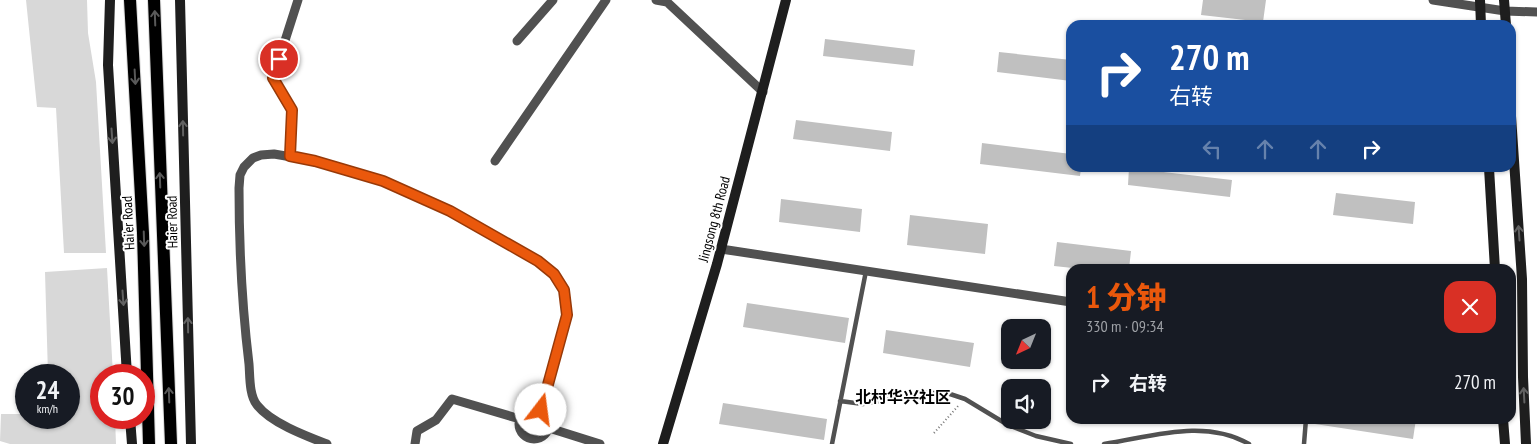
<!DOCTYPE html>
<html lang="zh">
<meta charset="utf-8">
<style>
body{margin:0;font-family:"PT Sans Narrow","Noto Sans SC",sans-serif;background:#242831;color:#f1f3f6;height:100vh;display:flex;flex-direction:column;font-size:19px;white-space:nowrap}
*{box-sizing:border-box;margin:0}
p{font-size:16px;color:#9ea1a6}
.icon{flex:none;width:28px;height:28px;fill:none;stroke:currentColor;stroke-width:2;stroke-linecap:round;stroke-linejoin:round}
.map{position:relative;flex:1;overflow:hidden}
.panel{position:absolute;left:1066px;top:264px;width:450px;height:160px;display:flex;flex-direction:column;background:#171b24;border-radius:15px;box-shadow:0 1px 4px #0004}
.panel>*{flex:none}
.top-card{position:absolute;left:1066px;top:20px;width:450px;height:152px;border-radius:15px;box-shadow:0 1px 4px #0004;background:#1a4fa0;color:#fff;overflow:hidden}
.needle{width:32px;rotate:223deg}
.fabs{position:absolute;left:1001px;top:319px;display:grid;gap:10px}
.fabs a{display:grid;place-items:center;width:50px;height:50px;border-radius:10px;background:#171b24;box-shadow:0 1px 4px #0004;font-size:25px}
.speed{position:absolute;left:15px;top:364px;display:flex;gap:10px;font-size:25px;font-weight:700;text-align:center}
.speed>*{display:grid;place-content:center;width:65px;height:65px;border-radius:50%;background:#171b24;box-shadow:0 1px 4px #0004;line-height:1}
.speed small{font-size:12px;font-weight:400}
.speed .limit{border:8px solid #d22;background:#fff;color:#111}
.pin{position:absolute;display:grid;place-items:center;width:42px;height:42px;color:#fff;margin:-21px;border:2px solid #fff;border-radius:50%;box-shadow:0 1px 5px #0007}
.me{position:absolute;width:55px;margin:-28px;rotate:15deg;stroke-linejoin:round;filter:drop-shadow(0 0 4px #0008)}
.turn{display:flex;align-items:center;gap:18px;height:105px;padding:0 20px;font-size:22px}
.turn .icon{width:65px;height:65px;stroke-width:2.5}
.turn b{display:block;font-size:35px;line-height:42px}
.lanes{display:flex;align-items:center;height:48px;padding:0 20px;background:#0003;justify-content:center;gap:25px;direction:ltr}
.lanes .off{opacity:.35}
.round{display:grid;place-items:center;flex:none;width:52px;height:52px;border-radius:15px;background:#242831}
.overview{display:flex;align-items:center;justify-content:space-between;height:85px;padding:0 20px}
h1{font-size:30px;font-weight:800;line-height:38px;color:#ea580c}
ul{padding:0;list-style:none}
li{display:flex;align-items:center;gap:15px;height:65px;padding:0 20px}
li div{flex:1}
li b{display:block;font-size:19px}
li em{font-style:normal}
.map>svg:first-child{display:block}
.green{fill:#d8d8d8}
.building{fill:#c0c0c0}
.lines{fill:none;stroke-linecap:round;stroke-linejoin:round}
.primary-casing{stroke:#dbdbdb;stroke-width:14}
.path{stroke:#737373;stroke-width:2;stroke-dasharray:1 2.5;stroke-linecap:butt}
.lane{stroke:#515151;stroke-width:4.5}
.street{stroke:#515151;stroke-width:9}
.secondary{stroke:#1e1e1e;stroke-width:10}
.primary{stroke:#000;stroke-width:12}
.oneway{stroke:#595959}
.oneway2{stroke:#626262}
.route-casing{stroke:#983908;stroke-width:12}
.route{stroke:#ea580c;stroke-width:9}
.labels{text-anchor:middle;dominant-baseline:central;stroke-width:4;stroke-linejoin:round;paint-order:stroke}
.street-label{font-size:14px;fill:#000;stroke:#fff}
.quarter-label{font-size:16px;font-weight:bold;fill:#000;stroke:#fff}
</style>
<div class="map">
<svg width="1537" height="444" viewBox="0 0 1537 444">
<rect width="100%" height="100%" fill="#fff"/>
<path class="green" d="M26 0H87L88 33 96 82 106 253H64L56 108 37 107Z
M107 268 113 375H101V418H115L116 444H10L0 441 1 414H26V418H69V375H48L45 272Z"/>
<path class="building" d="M1203 0H1266L1263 22 1201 15Z
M825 39 915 50 913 66 823 56Z
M999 52 1071 60V81L997 72Z
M796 120 892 132 890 151 793 139Z
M982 143 1071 154V168H1081L1080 176 980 164Z
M1129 168 1232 180 1230 197 1128 185Z
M1336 193 1415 202 1413 224 1333 215Z
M781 199 862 209 860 232 779 222Z
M910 215 988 224 985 254 907 245Z
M1057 242 1131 251 1129 269H1082L1054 266Z
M747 303 849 318 845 343 743 327Z
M886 330 974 343 970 367 883 353Z
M723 403 827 419 824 440 719 424Z
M1315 419H1416L1413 439 1315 424Z"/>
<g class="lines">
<defs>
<path id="primary" d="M130 0 143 233 149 444
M154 0 171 444"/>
</defs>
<use href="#primary" class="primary-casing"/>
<path class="path" d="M934 433 959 405"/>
<path class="lane" d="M840 401 863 404 921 393H947L965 399 1008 425 1036 436 1071 444
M832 444 866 271
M1104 444C1151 437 1204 418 1249 444
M1304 444 1306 419"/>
<path class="street" d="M656 0 667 2 763 92
M1433 0 1505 11 1537 12
M517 41 553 0
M291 156 292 110 273 78 298 0
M495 161 606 0
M721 249 1071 302
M519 424a15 15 0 1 1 30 0a15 15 0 1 1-30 0Z
M549 428 600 444
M327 444C306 436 271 423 257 405 249 395 250 376 249 364 242 306 239 246 239 188L240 175 244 167 253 158 261 155 274 154 315 161 383 181 450 211 538 261 554 274 564 290 567 315 541 410
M415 444 417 431 436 420 452 399 520 419"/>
<path class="secondary" d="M110 0 108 65 127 375
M180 0 191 444
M1480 0 1481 25
M1504 0 1506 25
M1511 116 1522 279 1523 377 1526 444
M1489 168 1495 269
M130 418 132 444
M1503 419 1505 444
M663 444 717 264 786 0"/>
<use href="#primary" class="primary"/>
</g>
<defs><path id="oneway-shaft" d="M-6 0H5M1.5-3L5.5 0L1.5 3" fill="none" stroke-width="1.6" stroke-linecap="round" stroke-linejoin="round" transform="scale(1.25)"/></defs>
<g class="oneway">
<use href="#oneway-shaft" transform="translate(155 18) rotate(-92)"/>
<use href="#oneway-shaft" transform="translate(135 77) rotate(87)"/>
<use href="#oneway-shaft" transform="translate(160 180) rotate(-92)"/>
<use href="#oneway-shaft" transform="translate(144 239) rotate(88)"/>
<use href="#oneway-shaft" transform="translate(169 395) rotate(-92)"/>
</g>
<g class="oneway2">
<use href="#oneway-shaft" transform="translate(183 128) rotate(-91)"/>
<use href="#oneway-shaft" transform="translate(112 136) rotate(86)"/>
<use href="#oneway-shaft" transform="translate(1519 233) rotate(-94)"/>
<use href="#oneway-shaft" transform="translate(123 298) rotate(86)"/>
<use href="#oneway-shaft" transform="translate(188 325) rotate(-91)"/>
<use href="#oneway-shaft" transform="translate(1524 395) rotate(-93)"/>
</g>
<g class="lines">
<defs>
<path id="route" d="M279 59 273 78 292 110 290 156 315 161 383 181 450 211 538 261 554 274 564 290 567 315 541 410"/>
</defs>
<use href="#route" class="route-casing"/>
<use href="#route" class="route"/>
</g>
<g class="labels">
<g class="street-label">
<text transform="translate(714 219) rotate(-75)">Jingsong 8th Road</text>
<text transform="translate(172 222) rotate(-91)">Haier Road</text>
<text transform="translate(128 223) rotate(-93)">Hai'er Road</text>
</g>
<g class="quarter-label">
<text x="903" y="397">北村华兴社区</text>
</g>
</g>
</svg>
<div class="fabs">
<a><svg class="needle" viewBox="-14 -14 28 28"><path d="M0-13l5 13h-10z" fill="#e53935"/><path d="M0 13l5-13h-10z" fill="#9ea1a6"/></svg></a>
<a><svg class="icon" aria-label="sound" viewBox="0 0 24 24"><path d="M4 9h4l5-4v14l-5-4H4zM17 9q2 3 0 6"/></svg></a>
</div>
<div class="speed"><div>24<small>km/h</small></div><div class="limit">30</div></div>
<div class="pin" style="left:279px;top:59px;background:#d93025"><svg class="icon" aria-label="arrive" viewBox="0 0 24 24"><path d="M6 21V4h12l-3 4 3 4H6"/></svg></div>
<svg class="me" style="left:541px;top:410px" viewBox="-20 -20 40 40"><circle r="19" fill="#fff"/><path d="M0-13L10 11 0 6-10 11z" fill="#ea580c"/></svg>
<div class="top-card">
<div class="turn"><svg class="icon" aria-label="right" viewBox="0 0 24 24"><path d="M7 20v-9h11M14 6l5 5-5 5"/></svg><div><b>270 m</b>右转</div></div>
<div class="lanes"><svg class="icon off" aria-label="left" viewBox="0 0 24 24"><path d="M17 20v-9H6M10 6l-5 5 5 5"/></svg><svg class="icon off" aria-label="ahead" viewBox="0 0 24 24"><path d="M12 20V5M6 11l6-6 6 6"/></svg><svg class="icon off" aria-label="ahead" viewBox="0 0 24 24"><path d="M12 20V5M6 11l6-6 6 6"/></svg><svg class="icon" aria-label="right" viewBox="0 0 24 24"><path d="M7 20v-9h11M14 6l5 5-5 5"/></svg></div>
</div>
<section class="panel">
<div class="overview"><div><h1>1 分钟</h1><p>330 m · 09:34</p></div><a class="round" style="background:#d93025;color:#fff"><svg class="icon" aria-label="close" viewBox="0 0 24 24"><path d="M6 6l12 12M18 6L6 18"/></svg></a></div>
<ul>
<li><svg class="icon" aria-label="right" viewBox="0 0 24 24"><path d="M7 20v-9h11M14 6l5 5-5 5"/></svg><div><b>右转</b></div><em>270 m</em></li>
</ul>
</section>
</div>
